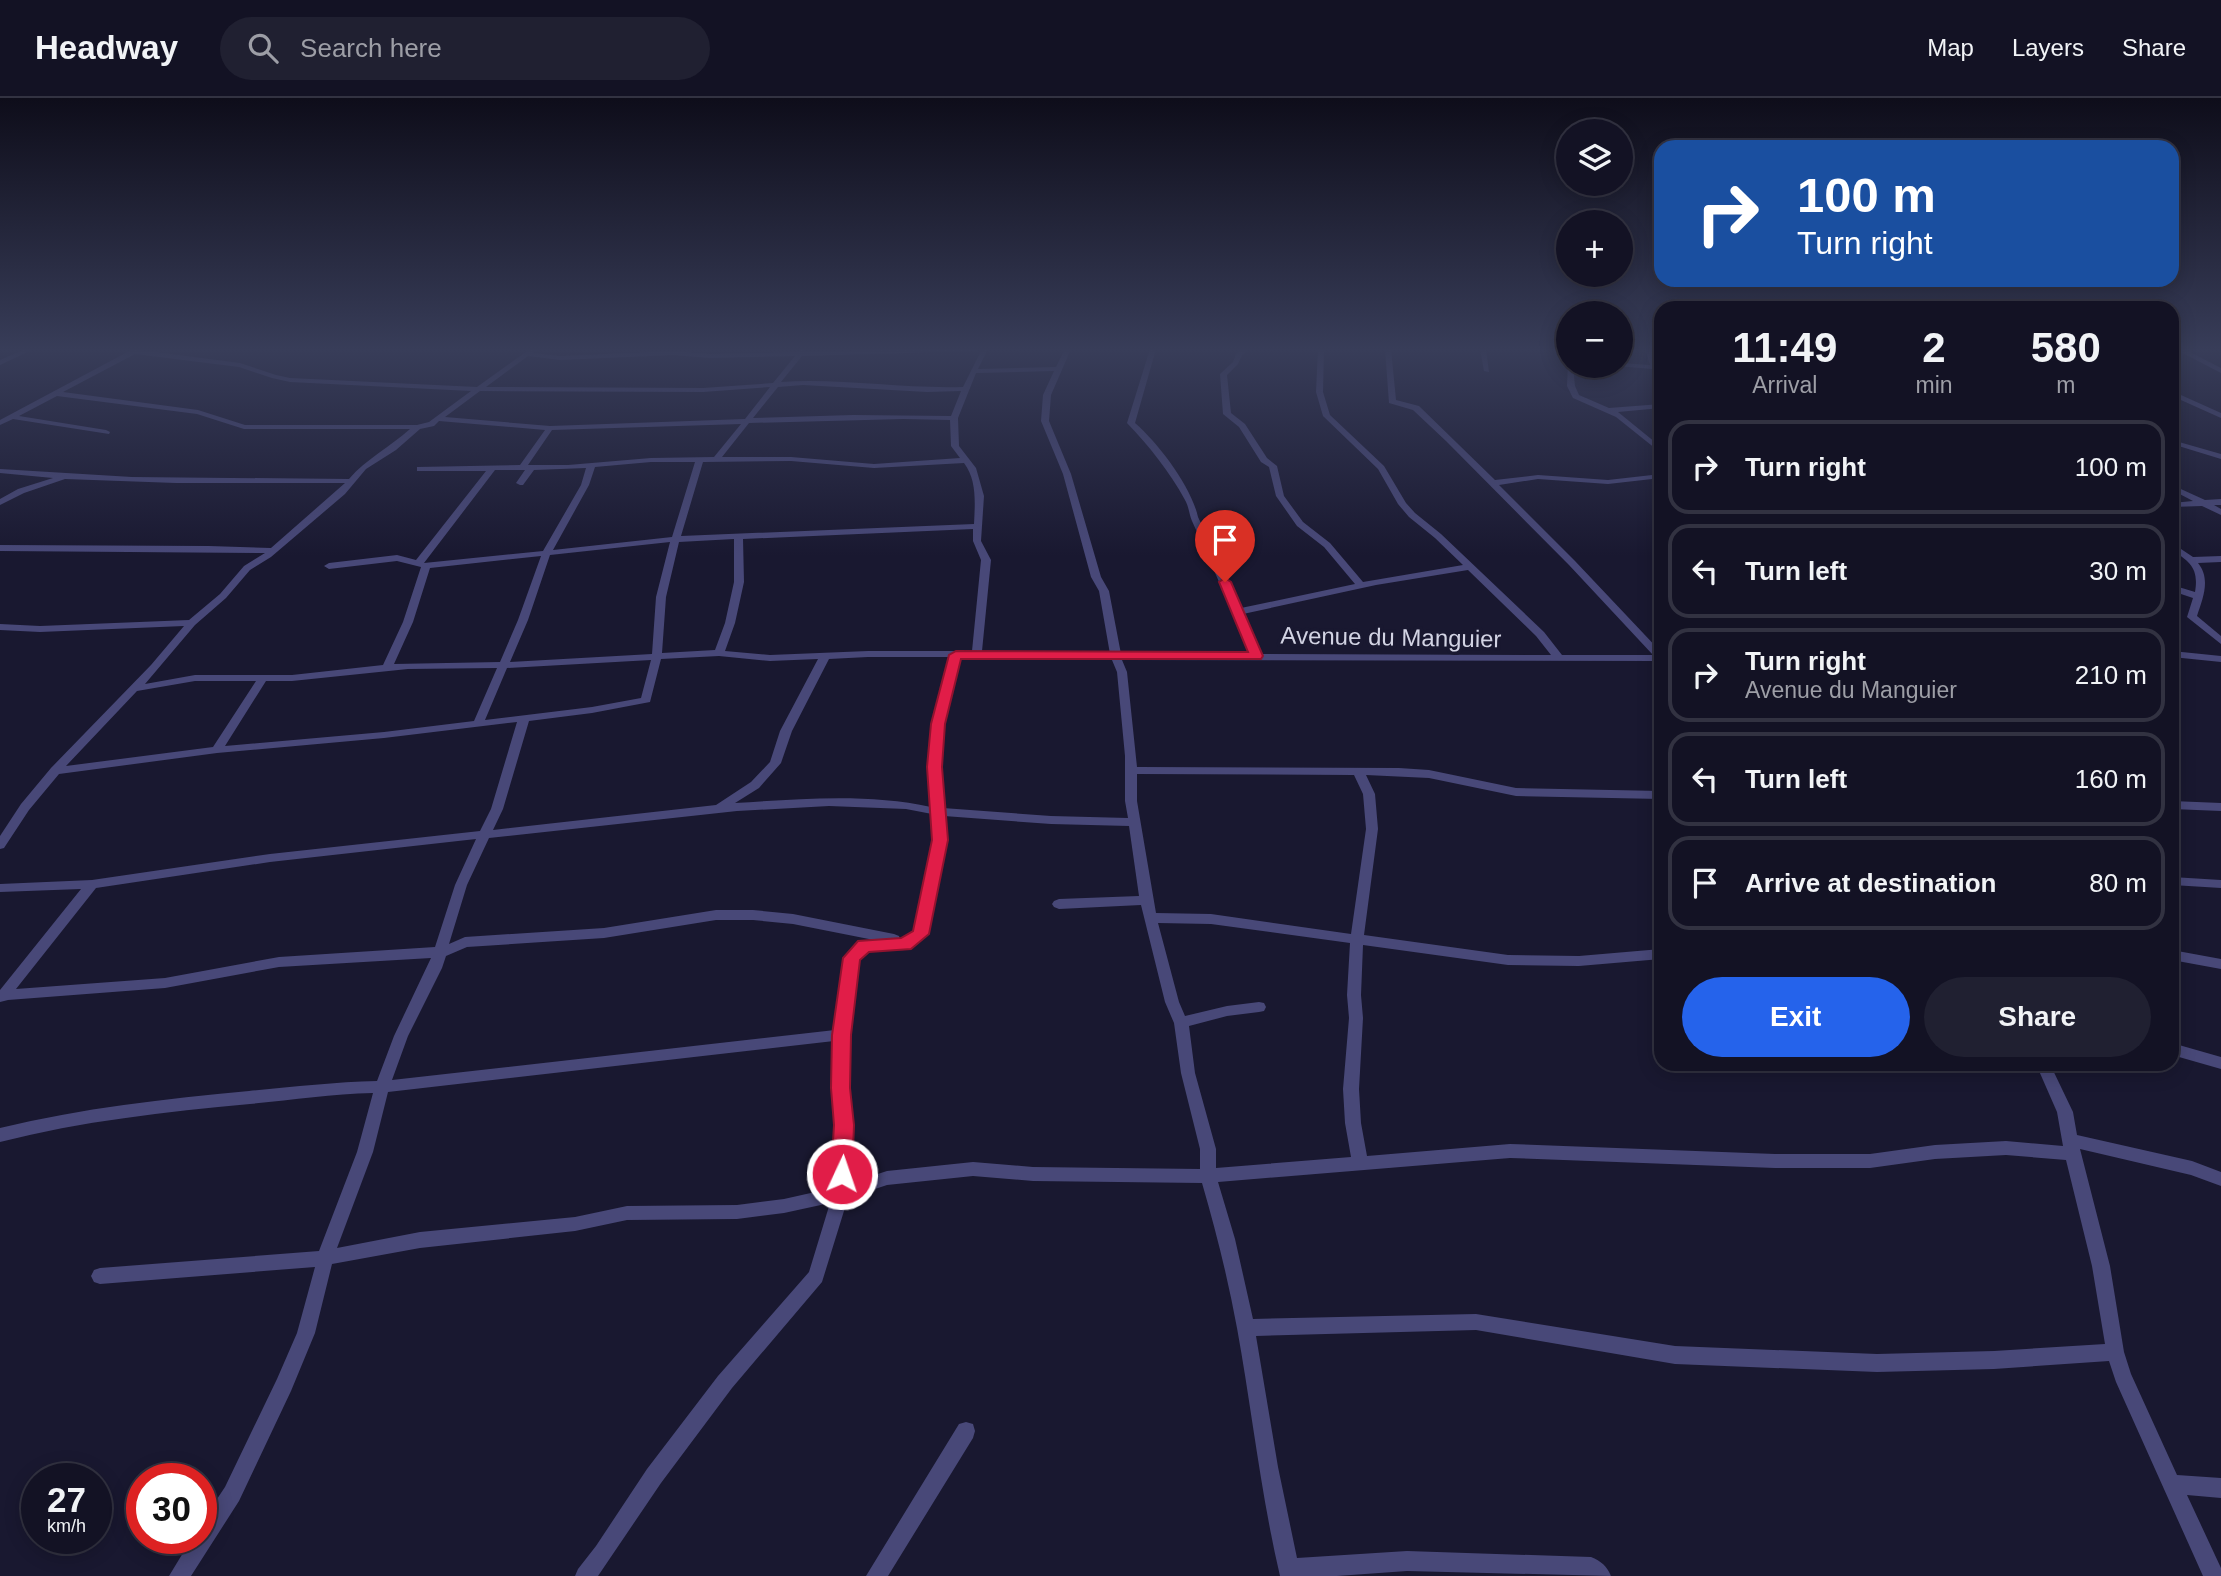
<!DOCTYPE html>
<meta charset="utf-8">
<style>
body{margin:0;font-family:Arial,sans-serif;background:#202031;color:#f1f3f6;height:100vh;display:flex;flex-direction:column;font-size:26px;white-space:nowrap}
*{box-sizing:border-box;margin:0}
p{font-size:23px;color:#9d9ea6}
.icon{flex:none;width:38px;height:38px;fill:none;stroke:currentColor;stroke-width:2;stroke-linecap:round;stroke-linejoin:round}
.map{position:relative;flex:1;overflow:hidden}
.side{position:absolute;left:1654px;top:203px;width:525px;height:770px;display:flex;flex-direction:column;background:#131224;border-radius:21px;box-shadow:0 4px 18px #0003,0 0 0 2px #323241}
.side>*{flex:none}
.guide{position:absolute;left:1654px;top:42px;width:525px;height:147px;border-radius:21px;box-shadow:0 4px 18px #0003,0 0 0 2px #323241;background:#1a4fa0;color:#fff;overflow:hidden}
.fabs{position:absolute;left:1556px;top:21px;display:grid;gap:14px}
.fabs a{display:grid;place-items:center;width:77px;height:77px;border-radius:50%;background:#131224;box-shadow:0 4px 18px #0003,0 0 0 2px #323241;font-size:35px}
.speed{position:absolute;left:21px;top:1365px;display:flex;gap:14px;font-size:35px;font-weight:700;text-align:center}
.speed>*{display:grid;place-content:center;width:91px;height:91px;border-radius:50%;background:#131224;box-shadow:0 4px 18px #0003,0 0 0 2px #323241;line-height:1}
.speed small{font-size:18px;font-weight:400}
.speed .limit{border:10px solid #d22;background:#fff;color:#111}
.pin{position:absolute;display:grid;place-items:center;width:60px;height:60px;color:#fff;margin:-72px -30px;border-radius:50% 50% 50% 0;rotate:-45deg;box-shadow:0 0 7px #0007}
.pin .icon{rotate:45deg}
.me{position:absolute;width:77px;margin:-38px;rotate:3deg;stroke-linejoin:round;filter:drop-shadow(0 0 5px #0008)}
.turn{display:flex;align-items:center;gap:24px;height:147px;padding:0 28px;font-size:32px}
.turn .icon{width:91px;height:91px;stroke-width:2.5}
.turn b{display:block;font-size:49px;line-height:60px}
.eta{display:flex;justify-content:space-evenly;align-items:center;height:119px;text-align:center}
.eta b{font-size:42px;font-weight:800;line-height:49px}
.action{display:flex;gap:14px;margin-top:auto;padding:14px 28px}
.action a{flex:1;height:80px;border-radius:42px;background:#2563eb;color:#fff;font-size:28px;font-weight:800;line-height:80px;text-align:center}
.action a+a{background:#202031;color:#f1f3f6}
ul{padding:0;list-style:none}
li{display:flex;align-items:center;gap:21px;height:94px;margin:0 14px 10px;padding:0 14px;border:4px solid #323241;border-radius:21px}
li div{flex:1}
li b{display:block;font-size:26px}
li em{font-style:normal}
header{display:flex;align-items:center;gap:42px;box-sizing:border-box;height:98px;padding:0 35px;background:#131224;border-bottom:2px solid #323241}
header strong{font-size:33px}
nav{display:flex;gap:38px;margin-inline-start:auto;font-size:24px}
.search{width:490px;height:63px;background:#202031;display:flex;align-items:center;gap:18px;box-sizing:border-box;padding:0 24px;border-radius:38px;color:#9d9ea6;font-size:26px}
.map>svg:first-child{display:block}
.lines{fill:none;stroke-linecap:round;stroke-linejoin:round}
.minor{fill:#484878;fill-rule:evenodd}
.route{fill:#e11d48;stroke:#92132f;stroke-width:2}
.labels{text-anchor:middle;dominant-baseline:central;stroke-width:7;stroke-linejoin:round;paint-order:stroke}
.street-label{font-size:24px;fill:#d2d3e3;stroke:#191830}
</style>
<header>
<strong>Headway</strong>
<div class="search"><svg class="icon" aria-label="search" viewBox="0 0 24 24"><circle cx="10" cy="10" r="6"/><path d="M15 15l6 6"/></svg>Search here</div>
<nav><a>Map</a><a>Layers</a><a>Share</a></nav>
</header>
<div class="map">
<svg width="2221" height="1478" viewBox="0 0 2221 1478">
<rect width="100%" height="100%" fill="#191830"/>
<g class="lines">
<path class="minor" d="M25 251H34L0 267V262Z
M133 251 240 265 276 277 290 280 477 289 530 251H540L533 255 560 258 673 253 710 256 798 254 800 251H806L805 253 977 251 974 253 802 258 781 284C841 280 902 291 963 289L982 251H988L978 271 1056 269 1065 251H1071L1051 297 1049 323 1071 376 1101 479 1109 493 1121 556H1250C1231 511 1212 467 1192 423 1189 416 1189 409 1185 402 1170 374 1149 348 1127 325L1150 251H1156L1135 325C1159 346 1191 388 1198 419L1241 510 1355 486 1324 449 1297 428 1276 398 1269 369 1261 364 1239 329 1223 316 1220 276 1233 264 1236 256 1241 251H1248L1242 257 1238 266 1227 277 1231 315 1245 326 1267 360 1277 368 1284 398 1303 424 1330 445 1363 484 1463 467 1435 440 1409 419 1398 406 1378 371 1323 318 1316 294 1318 251H1324L1323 294 1330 317 1384 368 1406 405 1415 415 1441 436 1544 534 1562 557H1653L1569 467 1446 343 1413 312 1389 305 1385 251H1391L1396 302 1419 308 1495 382 1538 377 1608 382 1661 376V380L1608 386 1538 381 1499 387 1575 463 1661 554V563L1122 562 1127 574 1137 669 1399 670 1429 672 1516 690 1661 693V701L1516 698 1429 680 1366 677 1375 696 1378 731 1364 837 1508 857 1579 858 1661 851V861L1579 868 1508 867 1363 847 1361 897 1363 920 1359 991 1361 1025 1367 1058 1510 1046 1775 1056H1870L1935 1047 2006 1043 2063 1048 2057 1014 2036 966H2050L2073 1014 2077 1037 2192 1063 2221 1074V1088L2191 1077 2080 1051 2110 1168 2124 1254 2131 1276 2177 1377 2221 1380V1400L2187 1397 2221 1470V1478H2203L2116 1284 2109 1263 1994 1271 1877 1274 1675 1266 1476 1232 1256 1238 1278 1369 1297 1460 1407 1453 1591 1459C1601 1463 1607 1468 1611 1478L1407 1473 1337 1478H1280C1261 1397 1252 1313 1237 1230 1228 1181 1216 1133 1202 1085L1033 1083 973 1078 887 1087 848 1100 822 1184 732 1290 661 1385 598 1478H575L578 1471 596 1448 647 1371 718 1278 809 1174 830 1105 784 1115 737 1121 627 1122 575 1133 420 1150 332 1166 315 1235 291 1293 239 1403 191 1478H169L192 1440H201V1425L225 1389 277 1281 297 1235 315 1169 100 1186 94 1184 91 1178 94 1172 100 1170 319 1153 357 1054 373 995C331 996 291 1002 250 1006 165 1014 82 1023 0 1044V1030C82 1010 165 1001 249 993 291 989 334 984 377 983L394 938 431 860 279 869 165 890 8 902 0 904V892L81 791 0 794V786L92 782 270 756 480 733 491 711 517 624 384 640 217 655 59 676 29 712 4 750 0 751V738L21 706 51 670 151 567 184 528 40 534 0 532V526L40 528 189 522 220 496 244 468 265 455 0 453V447L209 448 271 450 345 385H176L65 381 24 395 0 407V401L18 391 53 380 0 375V371L132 379 349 381C366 361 390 349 410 331H244L197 316 57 298 19 318 106 332 110 334 109 336 13 321 0 327V322ZM135 256 239 269 272 280 290 284 471 293 429 324 417 327H245L198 312 63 294ZM673 257 710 260 795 258 773 285 703 290 486 289 528 258 560 262ZM1054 273 1043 297 1041 323 1063 376 1091 479 1099 493 1110 556H1013L982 553 991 462 981 443 984 398 976 370 959 348 958 320 976 275ZM803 287 927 294 961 293 951 318 853 317 753 320 778 289ZM770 289 745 321 550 328 445 319 480 293 703 294ZM903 321 950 322 951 348 960 360 874 366 791 359H722L749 325ZM439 323 545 332 520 367 417 369V373H486L416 462 397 457 329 465 324 468 329 471 397 463 421 469 403 524 383 567 292 577H195L145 586 195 527 226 500 250 472 271 459 345 396 366 371 396 352 420 331 434 328ZM741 326 714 359 651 360 568 367H528L552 332ZM791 363 874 370 964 365C977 382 975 405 974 426L681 438 703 364ZM651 364H695L672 439 553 452 589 387 595 369ZM586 370 581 387 543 453 424 465 495 372H525L516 385 520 387H523L534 372ZM973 431V443L981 462 972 553H868L770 557 725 553 735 525 744 484 743 441ZM734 441V484L725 525 715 552 662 555 666 499 679 444ZM670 444 656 499 652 556 510 564 528 522 550 457ZM541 458 518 522 500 564 394 566 413 524 430 470ZM1468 472 1536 538 1551 557 1260 556 1243 516 1376 487ZM719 558 770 563 818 561 780 633 770 664 751 684 716 707 493 732 503 711 529 623 592 615 650 604 661 561ZM868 559H950L933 626 928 669 931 709C868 695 799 701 735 705L759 690 781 665 792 633 829 561ZM961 559 1013 562H1112L1117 574 1125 658V703L1128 720 1051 718 943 710 940 669 943 626ZM651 562 641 600 592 609 485 622 507 570ZM497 570 474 623 384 634 225 648 266 583H292L408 571ZM195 583H256L213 649 66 668 137 593ZM1137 676 1354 677 1363 696 1366 731 1351 836 1211 816 1156 815 1137 703ZM829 708 906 711 932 716 934 742 915 834 902 842H900L899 838 894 836 793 816 753 812H716L604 830 465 839 449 846 467 787 489 740 737 713ZM944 718 1051 726 1129 728 1139 798 1059 801 1054 803 1052 806 1054 809 1059 811 1141 807 1165 904 1174 925 1181 975 1200 1051V1071L1033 1069 973 1064 887 1073 850 1085 852 1027 848 990 849 937 859 862 868 853 905 852 926 839 946 742ZM476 741 455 787 435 849 279 859 165 880 16 891 96 790 270 764ZM716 822H753L793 826 879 843 860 845 845 860 835 932 392 982 408 938 442 870 446 858 467 849 604 840ZM1158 825 1211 826 1350 845 1347 897 1349 920 1343 991 1345 1025 1351 1059 1216 1070V1051L1195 975 1189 928 1227 918 1259 914 1264 913 1266 909 1264 905 1259 904 1227 908 1185 918 1179 904ZM834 943 832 990 836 1027 833 1090 784 1101 737 1107 627 1108 575 1119 420 1134 337 1150 373 1054 388 994ZM2006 1057 2066 1062 2092 1168 2105 1246 1994 1253 1877 1256 1675 1248 1476 1216 1253 1221 1235 1141 1218 1084 1510 1060 1775 1070H1870L1935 1061Z
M1480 251H1486L1489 274 1484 273Z
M1565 251H1568V260L1565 258Z
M1645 251H1651L1661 277V290L1657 288 1652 271 1617 268H1620V265L1650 267Z
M2175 251H2184L2221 270V275Z
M1568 266 1573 268 1575 288 1579 297 1609 310 1661 306V310L1618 314 1661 349V355L1616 319 1573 300 1567 288Z
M2172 293 2221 315V320L2172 298Z
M2172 342 2221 356V361L2172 346Z
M2172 387 2205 402 2221 401V407H2214L2221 411V417L2202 408 2172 409V405L2193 403 2172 392Z
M2172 445 2193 459 2221 458V464L2198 465C2211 481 2203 500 2197 518L2221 538V546L2187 519 2193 500 2172 493V487L2195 494C2199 470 2190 464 2172 452Z
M2172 553 2221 558V564L2172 559Z
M2172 703 2221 705V713L2172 711Z
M2172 779 2221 782V790L2172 787Z
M2172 852 2221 861V871L2172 862Z
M2172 945 2221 959V971L2172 957Z
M966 1324 973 1326 975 1333 973 1340 888 1478H866L959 1326Z"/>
</g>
<linearGradient id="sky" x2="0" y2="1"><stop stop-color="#0e0d1a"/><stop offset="0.55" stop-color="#383d59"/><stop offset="1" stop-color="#383d59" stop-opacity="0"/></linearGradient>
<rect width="2221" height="458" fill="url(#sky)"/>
<path class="route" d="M1225 480 1231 484 1263 558 1261 561H961L945 626 942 669 948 742 929 836 911 851 869 854 860 862 851 937 850 990 854 1027 852 1076 849 1082 842 1085 834 1082 831 1076 834 1027 831 990 832 937 843 860 858 843 901 840 913 833 932 742 927 669 931 626 949 557 956 553 1248 554 1219 484Z"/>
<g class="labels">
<g class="street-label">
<text transform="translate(1391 539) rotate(1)">Avenue du Manguier</text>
</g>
</g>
</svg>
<div class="fabs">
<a><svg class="icon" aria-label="layers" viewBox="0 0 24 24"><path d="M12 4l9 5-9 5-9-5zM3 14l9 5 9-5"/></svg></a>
<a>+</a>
<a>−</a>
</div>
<div class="speed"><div>27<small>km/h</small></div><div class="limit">30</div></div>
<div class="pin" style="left:1225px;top:484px;background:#d93025"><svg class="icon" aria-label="arrive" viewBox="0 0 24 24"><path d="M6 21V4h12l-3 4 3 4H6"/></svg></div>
<svg class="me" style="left:842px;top:1076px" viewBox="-20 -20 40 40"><circle r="17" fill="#e11d48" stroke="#fff" stroke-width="3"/><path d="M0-11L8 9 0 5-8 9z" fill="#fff"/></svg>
<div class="guide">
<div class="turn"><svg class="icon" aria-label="right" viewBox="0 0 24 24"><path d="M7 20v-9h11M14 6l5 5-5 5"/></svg><div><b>100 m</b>Turn right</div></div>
</div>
<section class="side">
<div class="eta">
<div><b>11:49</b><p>Arrival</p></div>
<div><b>2</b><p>min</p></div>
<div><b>580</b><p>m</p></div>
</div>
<ul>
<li><svg class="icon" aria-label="right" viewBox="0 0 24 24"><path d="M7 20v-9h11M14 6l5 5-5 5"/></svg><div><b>Turn right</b></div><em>100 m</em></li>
<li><svg class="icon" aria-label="left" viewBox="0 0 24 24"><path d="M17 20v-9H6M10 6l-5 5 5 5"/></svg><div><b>Turn left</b></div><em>30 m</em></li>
<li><svg class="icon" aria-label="right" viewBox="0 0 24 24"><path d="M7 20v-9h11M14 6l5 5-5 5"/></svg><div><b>Turn right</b><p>Avenue du Manguier</p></div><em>210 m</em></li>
<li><svg class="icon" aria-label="left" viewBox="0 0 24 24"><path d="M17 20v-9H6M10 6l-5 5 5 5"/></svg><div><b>Turn left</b></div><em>160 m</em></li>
<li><svg class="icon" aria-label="arrive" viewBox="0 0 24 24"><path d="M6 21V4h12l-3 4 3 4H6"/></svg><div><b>Arrive at destination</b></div><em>80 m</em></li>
</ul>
<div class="action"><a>Exit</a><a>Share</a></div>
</section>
</div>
